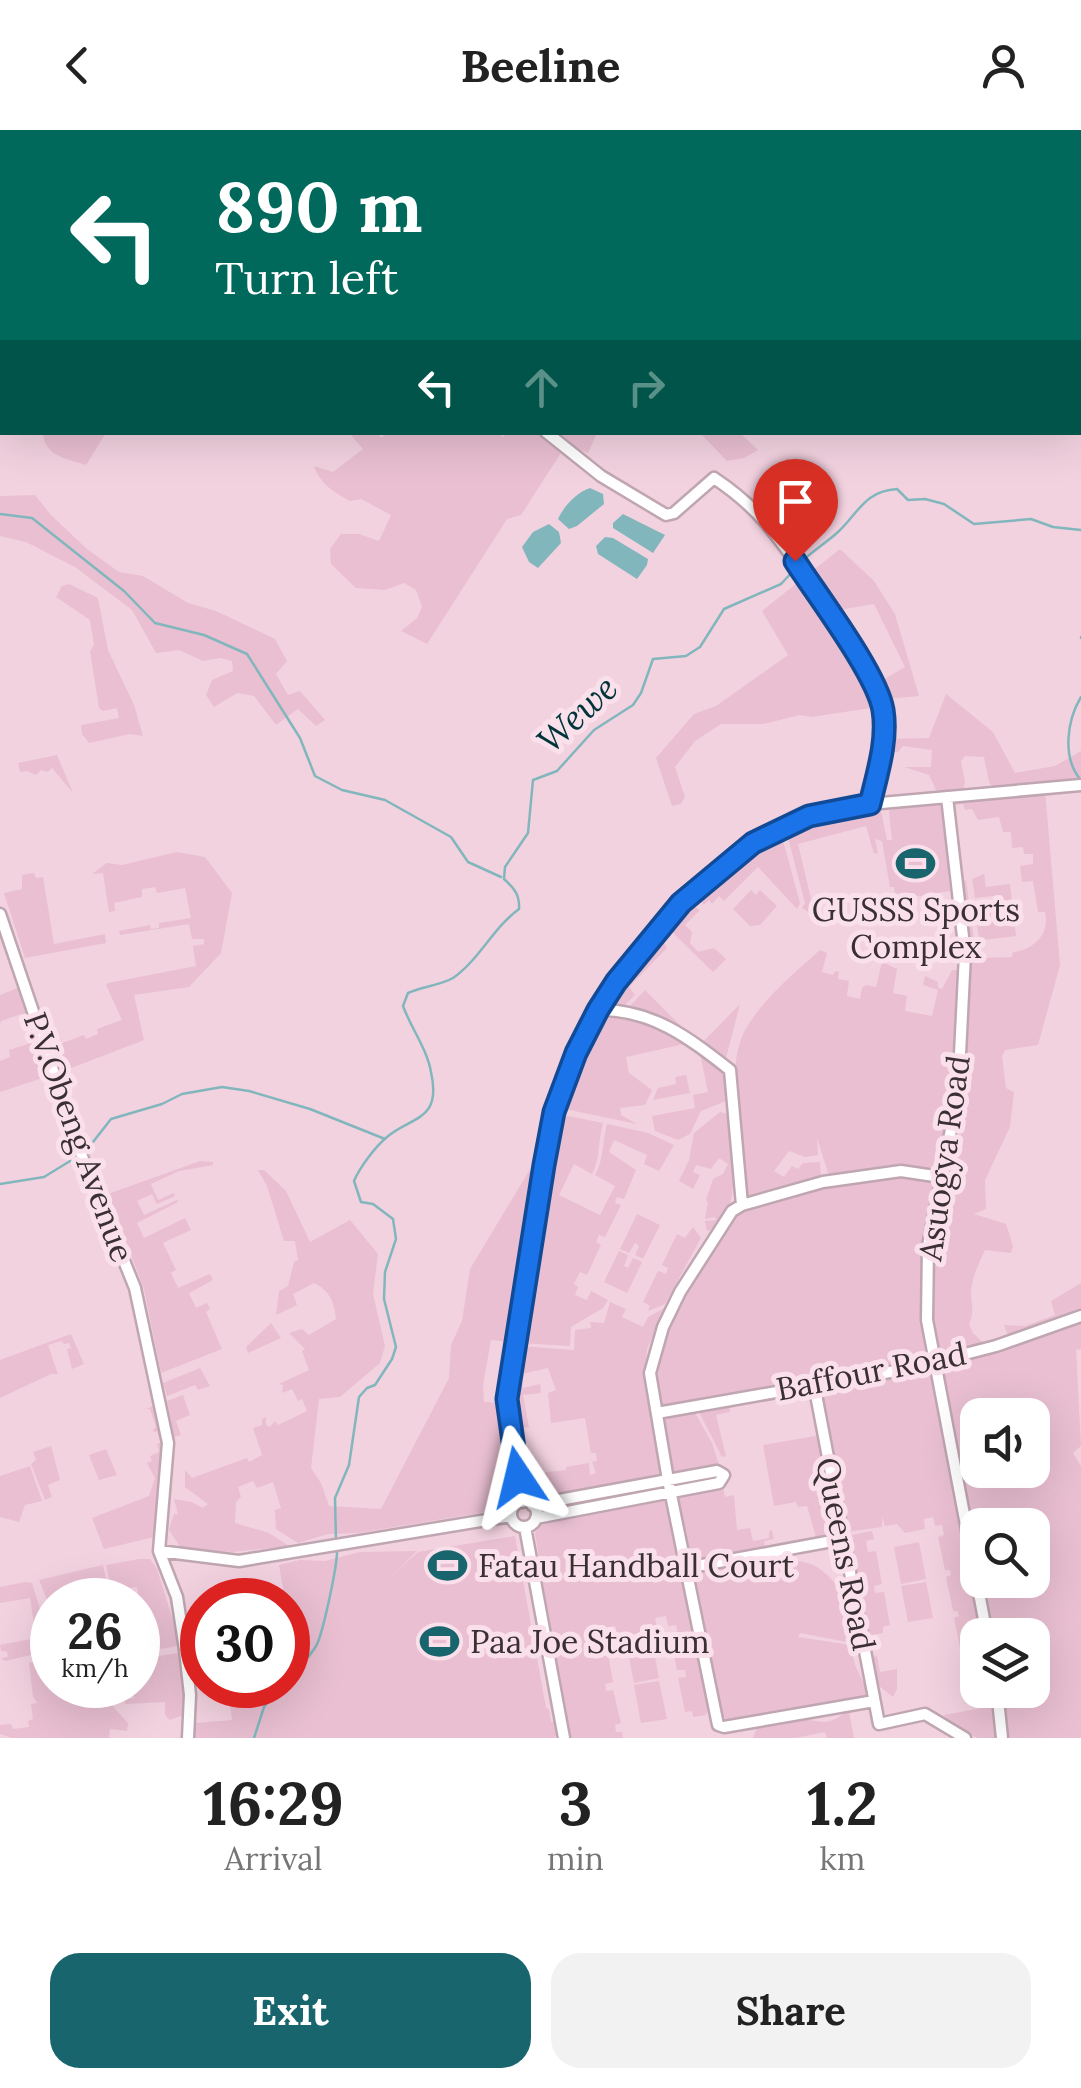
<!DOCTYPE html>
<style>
body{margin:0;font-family:Lora,serif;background:#f2f2f2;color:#222;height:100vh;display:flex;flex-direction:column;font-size:38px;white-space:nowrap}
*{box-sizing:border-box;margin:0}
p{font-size:32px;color:#767676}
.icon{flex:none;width:55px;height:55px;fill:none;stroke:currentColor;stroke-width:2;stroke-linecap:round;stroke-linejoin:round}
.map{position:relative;height:1608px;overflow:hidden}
.details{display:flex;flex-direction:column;background:#fff;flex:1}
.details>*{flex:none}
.banner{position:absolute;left:0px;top:0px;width:1082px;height:305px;box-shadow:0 10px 40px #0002;background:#00695c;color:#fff;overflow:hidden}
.tools{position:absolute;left:960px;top:1268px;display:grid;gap:20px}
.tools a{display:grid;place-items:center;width:90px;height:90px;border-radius:20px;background:#fff;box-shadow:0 10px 40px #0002;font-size:50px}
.speed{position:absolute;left:30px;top:1448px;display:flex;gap:20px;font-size:50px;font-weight:700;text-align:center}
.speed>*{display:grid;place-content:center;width:130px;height:130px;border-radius:50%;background:#fff;box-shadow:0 10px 40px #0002;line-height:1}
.speed small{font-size:25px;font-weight:400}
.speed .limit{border:15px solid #d22;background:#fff;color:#111}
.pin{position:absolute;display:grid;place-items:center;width:85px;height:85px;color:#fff;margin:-102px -42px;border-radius:50% 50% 50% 0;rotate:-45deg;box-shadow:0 0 10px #0007}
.pin .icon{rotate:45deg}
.me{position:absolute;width:110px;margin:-55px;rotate:350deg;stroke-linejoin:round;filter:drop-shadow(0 0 8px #0008)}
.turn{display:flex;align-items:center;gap:35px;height:210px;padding:0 50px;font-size:45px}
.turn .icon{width:130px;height:130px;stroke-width:2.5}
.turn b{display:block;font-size:70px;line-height:85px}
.lanes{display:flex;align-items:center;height:95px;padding:0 50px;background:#0003;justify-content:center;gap:50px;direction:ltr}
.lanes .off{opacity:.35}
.eta{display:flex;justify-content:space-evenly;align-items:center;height:170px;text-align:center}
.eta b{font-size:60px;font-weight:700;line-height:70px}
.primary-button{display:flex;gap:20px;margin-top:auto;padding:20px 50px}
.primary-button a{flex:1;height:115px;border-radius:30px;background:#18656e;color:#fff;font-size:40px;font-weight:700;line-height:115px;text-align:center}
.primary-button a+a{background:#f2f2f2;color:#222}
header{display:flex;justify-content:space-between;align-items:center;height:130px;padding:0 50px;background:#fff;font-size:45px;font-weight:700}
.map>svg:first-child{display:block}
.built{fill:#f3d2e0;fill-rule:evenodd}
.green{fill:#e9bfd1;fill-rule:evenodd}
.water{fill:#82b6bd}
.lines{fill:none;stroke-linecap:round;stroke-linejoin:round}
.stream{stroke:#82b6bd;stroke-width:2.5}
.minor-casing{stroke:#bfa6b1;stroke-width:15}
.minor{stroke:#fff;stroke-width:10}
.route-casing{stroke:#114b97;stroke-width:25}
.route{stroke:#1a73e8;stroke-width:18}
.labels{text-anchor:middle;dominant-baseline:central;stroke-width:10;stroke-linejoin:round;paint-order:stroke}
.poi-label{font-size:32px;fill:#3a3034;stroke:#fae0eb;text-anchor:start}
.street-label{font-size:32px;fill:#3a3034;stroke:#fae0eb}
.water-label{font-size:35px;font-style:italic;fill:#00343a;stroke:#fae0eb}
</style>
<header><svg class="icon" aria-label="back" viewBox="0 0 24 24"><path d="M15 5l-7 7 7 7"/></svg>Beeline<svg class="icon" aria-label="person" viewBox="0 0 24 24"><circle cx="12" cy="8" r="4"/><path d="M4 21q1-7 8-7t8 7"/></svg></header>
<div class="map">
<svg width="1081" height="1608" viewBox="0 0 1081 1608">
<rect width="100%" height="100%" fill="#fae0eb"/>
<path class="built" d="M1081 102V1608H0V177L2 302H1080ZM978 1285H1032V1340H978ZM978 1395H1032V1450H978ZM52 1470H138V1555H52ZM202 1470H288V1555H202ZM978 1505H1032V1560H978Z"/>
<path class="green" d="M387 302H496L503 307 506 303H597L588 323 566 315 521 385 507 389 427 514 401 501 417 488 422 477 416 460 404 453 385 460 356 458 331 434 330 419 341 404H359L379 411 391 385 361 369 350 371C335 363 319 353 314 336L333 342 363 319 349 303H375L382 308Z
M43 303 44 302 106 303 86 335C68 329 44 326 43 303Z
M700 303H740L758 320 744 328 727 331Z
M35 365 51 385 87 419 119 442 143 446 188 473 216 481 275 509 287 531 276 544 288 565 300 561 325 590 316 596 298 579 276 595 254 566 237 563 214 577 206 565 212 550 233 541 232 531 221 528 203 531 179 520 156 523 132 480 75 437 26 412 0 406V366Z
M840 419 874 451 895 484 919 566 886 569 881 551 905 537 874 474 839 480 828 477 806 446Z
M802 449 858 534 878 577 811 587 800 585 763 594H721L695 611 675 637 685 667 681 674 672 676 656 628 694 584 716 576 788 525 762 481Z
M69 454 98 468 108 520 134 575 143 606 130 604 89 613 82 604 81 595 119 588 117 578 103 581 99 578 90 521 94 515 90 490 56 467 62 456Z
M946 564 993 602 1015 643 1055 636 1081 621V650L994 659 989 652 984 627 965 626 961 631 965 652 963 661 944 663 936 660 929 645 904 637H931L932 620 903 616 898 622H888L886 609 929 608Z
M57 625 73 663 52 638 48 642 41 640 36 645 27 641 20 642 18 633Z
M1045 661 1060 835 1038 915 1005 920 1002 926 1006 958 1014 962 1010 997 985 1050 986 1079 974 1084 1006 1094 1013 1116 1011 1123 985 1120C979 1133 972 1148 971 1161 971 1174 975 1181 969 1194L973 1203 986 1215 940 1225C910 1174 955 997 963 935 971 874 969 812 961 751L966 750 974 810 985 816 972 818 973 833 980 832V828L1012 827 1013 822C1034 820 1050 804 1045 782H1038L1033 751 1022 752 1020 736 1033 734V724H1024L1023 717 1012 718 1011 702H1003L999 687 978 690 972 679 965 680 963 674 953 675 952 670Z
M942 671 954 744 948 745 950 761 896 770 894 757H890L882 711 875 709 878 723 874 724 866 696 798 714 815 786 802 778 805 773 786 700 811 690 880 676 887 710H892L889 682 892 675Z
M781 703 800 773 797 779 758 737 724 771 719 766 712 774 709 770 704 775 698 768 730 738Z
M177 722 205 727 232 763 221 823 189 857 134 865 144 910 61 942 52 917 84 905 86 909 98 904 97 899 122 890 106 855 108 853 196 836 193 816 204 814V809H192L189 794 120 805 119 801 150 795 151 799 159 798V793L191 788 185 758 157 763 155 757 142 759V767L114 773 115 781 109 782 103 743 92 744 107 733 122 735Z
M34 743 36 748 43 747 54 814 105 804 106 813 25 828 4 763 22 759V745Z
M984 744 986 757 1010 754 1016 806 983 810 979 808 975 782 1003 779 1001 765 975 768 972 749Z
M751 760 756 765 760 760 777 776 760 795 750 796 733 779Z
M690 774 700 780 685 795 692 802 690 813 698 822 714 818 726 829 713 842 672 802 663 811 667 818 629 857 635 865 624 876 609 875 633 837Z
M820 820 827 823 822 842 833 845 835 841 839 842 838 849 849 851 847 866 860 869 862 858 866 855 876 857 882 832 897 839 893 863 907 866 905 881 932 886 938 860 923 855 925 846 938 852V858L942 859 952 840H960L955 957 938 1043 829 1046 817 1008 818 1025 805 1027 789 1021 774 1041 784 1047 792 1036 798 1039 803 1033 820 1032 821 1050 771 1060 745 1070C741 1023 723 943 745 900 762 870 794 843 820 820Z
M20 857 32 898H26L21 884 1 891 0 895V865Z
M645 860 682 897 629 877Z
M740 874 726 928 722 929 702 913Z
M612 883C654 886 696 910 725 940L726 971 701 981 690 1004 678 1010 655 1001 652 986 695 978 693 965 708 962 699 919 691 920 689 913 626 927 629 943 652 960 645 975 620 978 621 985 637 994 560 978 581 920 600 886Z
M35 906 49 946 0 962V931L10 927 9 920 31 913 30 908Z
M686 945 690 963 653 970 658 958 676 954 675 947Z
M720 982 728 984C731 1014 746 1090 707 1101L705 1091 717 1090 714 1087 705 1089 708 1073 706 1070 713 1049 723 1044 728 1034 719 1028 711 1039 696 1035 693 1042 700 1045 693 1059 679 1051 689 1030 694 1003Z
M563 985 603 993C598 1011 600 1030 592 1044L574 1034 559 1065 600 1085 615 1056 595 1045C604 1030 602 1012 607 994L648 1003 674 1015 659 1041 644 1034 647 1025 614 1010 609 1022 636 1040 624 1069 617 1067 615 1073 621 1075 605 1107 599 1105 596 1112 601 1115 587 1145 580 1142 574 1154 578 1157 575 1165 587 1170 591 1161 608 1170 603 1178 571 1197 570 1216 519 1213 557 989Z
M200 1031 213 1032V1035L179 1041 151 1054 158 1070 174 1063 175 1066 157 1074 152 1064 137 1071 144 1085 177 1070 178 1072 137 1093 144 1108 185 1088 191 1100 163 1113 176 1140 171 1143 178 1158 210 1144 213 1150 189 1163 196 1178 207 1173 210 1179 206 1182 222 1219 161 1243 144 1159 108 1064Z
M258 1040H264L286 1061 310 1112 350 1090 378 1124 373 1164 385 1216 380 1233 340 1267 319 1269 311 1338 321 1353 329 1376 381 1379 449 1248 451 1215 462 1191 470 1139 529 1041 539 1042 510 1212 491 1210 483 1255 484 1272 503 1273V1297L513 1362 503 1379 358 1403 328 1404 298 1413 276 1399 275 1380 281 1378 273 1352 257 1358 253 1351 238 1357 241 1367 236 1372 235 1393 269 1403 289 1416 232 1422 181 1418 169 1400 174 1384H178L174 1369 192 1372 203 1378 208 1374 185 1357V1340L192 1348 247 1328 249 1332 262 1325 253 1298 262 1295V1289L266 1287V1295L270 1297 275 1291 278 1295 307 1281 302 1269 298 1271 292 1259 282 1263 283 1255 279 1254 309 1240 302 1221 305 1219 289 1203 302 1199 309 1205 336 1189C334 1171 330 1161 314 1153L293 1164 297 1175 276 1185 279 1161 288 1156 294 1132 298 1130 295 1111H284L267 1056Z
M902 1044 933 1050 923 1120 922 1173 930 1228 661 1278C657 1267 654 1251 655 1240 658 1202 711 1098 743 1079 781 1058 858 1049 902 1044Z
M637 1084 660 1095 643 1129 635 1125 639 1116 635 1113 629 1123 620 1119Z
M693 1097 701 1108 665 1174 648 1181 650 1176 643 1172 658 1141 666 1144 668 1138 662 1135 677 1104 685 1108Z
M619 1121 628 1125 624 1136 628 1138 633 1128 642 1132 627 1163 604 1152Z
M1081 1153V1183L1009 1208 1004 1195 1025 1196 1055 1185 1051 1171Z
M610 1172 626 1179 622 1187 643 1197 648 1187 665 1178 647 1219 645 1243 663 1347 535 1370 526 1361 521 1335 535 1332 538 1343 566 1340V1337L589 1333 590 1345 596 1343 592 1332 597 1331 596 1323H591L585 1288 551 1293 548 1263 556 1260 548 1238 521 1244 523 1258 540 1254 541 1263 523 1265 529 1297 516 1299 513 1297 512 1265 519 1216 574 1220 575 1200 591 1198 590 1192 604 1193Z
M1081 1190V1219L1076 1220 1081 1316 1073 1323 1081 1336V1608H1006L1001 1560H1032V1505H990L979 1450H1032V1395H978L977 1442 940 1240 944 1234 980 1226ZM978 1285H1032V1340H978Z
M271 1193 281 1208 248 1223 246 1217Z
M71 1204 84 1234 72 1239 67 1219 71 1218 69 1213 64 1214 61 1211 48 1215 58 1244H51L0 1268V1230Z
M200 1238 210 1256 198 1260 195 1255 167 1266 163 1253Z
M930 1238 983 1505H978L977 1533 962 1528 954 1488 959 1486 957 1481H953L946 1447 951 1445 950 1440H945L938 1407 944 1405 942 1395 935 1396 933 1387 924 1389 925 1399 905 1403 897 1394 885 1396 882 1387V1397L846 1402 819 1264 820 1258Z
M183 1265 190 1285 176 1291 181 1305 174 1307 167 1271Z
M729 1274 730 1282 716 1285 726 1326 722 1327 698 1280Z
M156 1275 162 1311 154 1407 104 1419 92 1388 149 1366 155 1348 147 1333 152 1331 150 1326 159 1322 157 1314 161 1312 157 1302 152 1301 156 1297 150 1279H146Z
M694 1281 712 1313 720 1338 678 1346 670 1338 662 1292 667 1286Z
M821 1305 840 1405 817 1411 807 1376 798 1377 796 1372 774 1376 763 1315Z
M51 1316 60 1350 48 1355 52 1367 45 1370 31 1334 36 1330 33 1322Z
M106 1319 117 1345 99 1350 89 1325Z
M30 1336 42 1371 25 1375 19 1392 0 1387V1346Z
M723 1357 725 1367 734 1365 737 1400 750 1398 753 1411 769 1408V1401L772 1400 774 1409 764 1411 766 1421 692 1433 689 1431 677 1367Z
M660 1368 667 1370 708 1579 706 1585 693 1587 692 1581 685 1582 678 1548 686 1547 685 1540H677L670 1508 678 1506 676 1495 668 1496 666 1486 655 1488 658 1500 618 1507 615 1496 604 1498 606 1507 599 1509 602 1520 607 1519 613 1552 605 1554 606 1561 613 1560 621 1593 615 1595 616 1602H622L623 1608H568L535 1403 545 1389Z
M872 1401 874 1409 866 1411 868 1422 876 1421 882 1454 874 1456 875 1463 884 1462 890 1495 883 1497V1503L873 1505 875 1513 868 1514 849 1410 852 1405Z
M515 1406 546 1578 549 1579 551 1592 555 1591 558 1605 554 1608H195L196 1593 232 1590 228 1556 288 1555V1526L293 1525 288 1470H285L279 1435 300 1430 325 1431 360 1422 417 1421 393 1445 418 1422Z
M919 1412 926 1449 901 1454 894 1417Z
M767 1428 771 1432C784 1431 800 1429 813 1435 839 1448 858 1485 852 1513L800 1503 798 1507 851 1515 855 1535 871 1569 729 1592 719 1583 694 1446 697 1442Z
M139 1429H150L157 1439 180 1513 177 1516 138 1523 140 1476 137 1457 106 1460 109 1449 106 1435Z
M103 1435 106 1448 79 1453 75 1456 77 1467 48 1472 39 1450Z
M25 1452 32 1453 51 1514 44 1522 5 1531 1 1528 8 1527 7 1521H1L0 1515 36 1508 30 1468 0 1473V1457Z
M926 1452 933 1488 908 1492 901 1456Z
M652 1511 659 1548 634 1553 627 1517Z
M178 1523 184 1558 183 1585 170 1590 165 1585V1572L125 1574V1570L134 1568 132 1558 123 1559V1555H138L145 1551 143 1540 138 1541V1529Z
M877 1526 880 1542 897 1539V1559L893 1567 874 1552 870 1528Z
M52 1528V1555H71L73 1564 79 1567 84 1578 105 1575 108 1561 121 1559 123 1570 110 1573 128 1593 127 1601 110 1599 109 1608H12L0 1604V1595L11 1594 13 1599 29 1597 28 1591 33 1589 31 1574 37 1573 33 1567 29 1533Z
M659 1551 667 1589 641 1593 634 1555Z
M993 1576 997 1608H977L946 1590 944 1585Z
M846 1581H849L854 1608H827L825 1602 795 1608H753L757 1598C770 1595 786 1589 799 1589 819 1589 827 1599 846 1581Z"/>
<path class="water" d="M590 358 603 364 604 374 577 396 569 399 558 389C564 376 577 362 590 358Z
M623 384 665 405 653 423 613 398V393Z
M549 394 559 402 561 413 538 438 529 432 522 417 533 402Z
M605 407 613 408 648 429 647 435 637 449 598 424 596 416Z"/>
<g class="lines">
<path class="stream" d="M0 384 32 388 124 461 155 493 204 505 247 524 300 608 315 646 342 660 385 670 451 707 468 732 501 747
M799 434C811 422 826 413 838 402 859 382 865 361 897 359L908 370 925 369 944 374 974 394 1031 389 1053 397 1081 400
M1081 507V508
M1080 649C1062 627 1067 590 1081 567
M86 1021 111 989 162 974 182 964 222 957 249 961 310 979 385 1009
M0 1054 44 1047 75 1028
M336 1411 335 1368 349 1335 359 1267 367 1258 375 1255 392 1229 396 1217 384 1169 385 1142 396 1109 393 1089 373 1074 361 1072 354 1051C360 1037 375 1017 387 1007 412 986 442 991 431 942 427 919 411 898 403 876L408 863C421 857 441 855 453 848 479 830 493 798 519 779 520 765 514 758 504 749L505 737 528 703 533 650 557 641 594 600 633 575 641 563 653 529 686 526 700 517 724 479 781 454 794 440
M288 1548C298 1537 312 1526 318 1512 324 1496 338 1434 337 1419
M254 1608 264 1577 281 1555"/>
<defs>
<path id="minor" d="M54 0V2
M244 0 245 2
M745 0 746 2
M376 2 382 0
M595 2 602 0
M797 2 805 0
M1004 2 1010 0
M0 129 2 128
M0 248H2
M546 302 601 346 666 385 674 383 714 348C732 360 752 377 766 393 793 426 879 546 883 583 887 613 877 645 870 674
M947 667 965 824 958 964 928 1116 927 1190 987 1505
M0 784 84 1032 135 1158 168 1313 159 1421 177 1467 185 1520 190 1565 188 1608
M598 880C652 879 689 908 730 940L742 1075
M814 1254 879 1594 925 1584 965 1608
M657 1283 907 1239 996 1216 1081 1186
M511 1384a13 13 0 1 1 26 0a13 13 0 1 1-26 0Z
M522 1372 506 1275 544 1035 554 981 575 923 616 852 681 773 753 713 794 692 825 682 870 674 1081 655
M532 1375 717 1341 724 1345 719 1353 536 1388
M525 1397 564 1608
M159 1421 239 1431 511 1386
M686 1438 843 1409
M997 1560 1002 1608
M874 1571 724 1597 718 1595 668 1350 650 1243 663 1197 680 1162 732 1081 742 1075 823 1052 901 1041 941 1047"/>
</defs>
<use href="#minor" class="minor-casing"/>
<use href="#minor" class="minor"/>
</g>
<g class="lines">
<defs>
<path id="route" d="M518 1347 507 1269 544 1035 554 982 576 923 598 880 616 852 681 773 753 713 809 686 870 674C877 644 888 611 883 580 877 544 817 465 795 431"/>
</defs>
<use href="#route" class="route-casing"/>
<use href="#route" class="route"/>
</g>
<defs>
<symbol id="stadium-bare" viewBox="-9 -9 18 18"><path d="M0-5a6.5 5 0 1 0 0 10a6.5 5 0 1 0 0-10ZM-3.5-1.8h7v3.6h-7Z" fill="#18656e" stroke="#fae0eb" stroke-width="2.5" paint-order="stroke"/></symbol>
</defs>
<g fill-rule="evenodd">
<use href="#stadium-bare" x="888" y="706" width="55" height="55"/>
<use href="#stadium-bare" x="420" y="1408" width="55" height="55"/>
<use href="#stadium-bare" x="412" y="1484" width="55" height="55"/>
</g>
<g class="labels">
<g class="poi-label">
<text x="916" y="779" text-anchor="middle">GUSSS Sports<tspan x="916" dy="37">Complex</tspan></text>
<text x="478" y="1435">Fatau Handball Court</text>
<text x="470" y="1511">Paa Joe Stadium</text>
</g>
<g class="street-label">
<text transform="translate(79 1007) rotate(70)">P.V.Obeng Avenue</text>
<text transform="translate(944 1028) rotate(-82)">Asuogya Road</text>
<text transform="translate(871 1241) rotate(-11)">Baffour Road</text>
<text transform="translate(846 1424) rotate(79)">Queens Road</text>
</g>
<g class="water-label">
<text transform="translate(577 584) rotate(-43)">Wewe</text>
</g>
</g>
</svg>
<div class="tools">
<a><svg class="icon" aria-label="sound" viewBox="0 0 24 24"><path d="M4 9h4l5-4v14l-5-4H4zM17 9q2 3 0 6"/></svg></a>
<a><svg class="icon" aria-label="search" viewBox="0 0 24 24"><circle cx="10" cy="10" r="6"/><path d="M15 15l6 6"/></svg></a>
<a><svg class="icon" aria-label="layers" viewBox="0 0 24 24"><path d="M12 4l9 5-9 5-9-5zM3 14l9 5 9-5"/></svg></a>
</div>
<div class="speed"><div>26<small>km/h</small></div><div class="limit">30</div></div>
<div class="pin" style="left:795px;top:431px;background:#d93025"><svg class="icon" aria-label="arrive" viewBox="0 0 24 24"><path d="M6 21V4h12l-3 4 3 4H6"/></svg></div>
<svg class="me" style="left:518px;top:1347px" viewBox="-20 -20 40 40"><path d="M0-17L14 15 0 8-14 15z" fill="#1a73e8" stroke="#fff" stroke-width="4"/></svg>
<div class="banner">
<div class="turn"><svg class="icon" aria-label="left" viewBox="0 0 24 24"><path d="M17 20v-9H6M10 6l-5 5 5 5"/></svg><div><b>890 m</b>Turn left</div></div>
<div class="lanes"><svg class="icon" aria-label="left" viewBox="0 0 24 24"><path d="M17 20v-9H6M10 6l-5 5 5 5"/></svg><svg class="icon off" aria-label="ahead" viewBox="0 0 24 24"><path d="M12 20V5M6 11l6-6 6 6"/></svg><svg class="icon off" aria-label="right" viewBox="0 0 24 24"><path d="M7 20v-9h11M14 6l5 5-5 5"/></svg></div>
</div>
</div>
<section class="details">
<div class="eta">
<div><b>16:29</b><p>Arrival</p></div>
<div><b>3</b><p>min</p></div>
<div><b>1.2</b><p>km</p></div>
</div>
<div class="primary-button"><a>Exit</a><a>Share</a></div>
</section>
